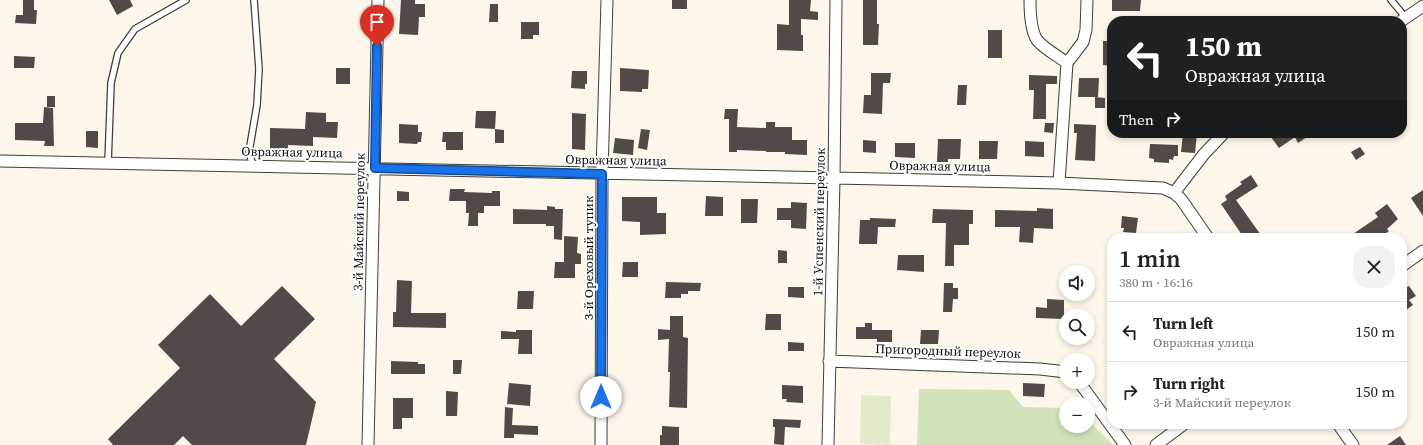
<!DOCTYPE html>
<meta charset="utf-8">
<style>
body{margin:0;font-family:"Source Serif 4",serif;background:#f2f2f2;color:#222;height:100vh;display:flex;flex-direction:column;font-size:15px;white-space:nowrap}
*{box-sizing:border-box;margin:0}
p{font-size:13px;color:#767676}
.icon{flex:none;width:22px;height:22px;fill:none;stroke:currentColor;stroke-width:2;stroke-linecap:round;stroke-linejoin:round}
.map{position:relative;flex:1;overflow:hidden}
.side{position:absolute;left:1107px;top:233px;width:300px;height:196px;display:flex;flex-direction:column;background:#fff;border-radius:16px;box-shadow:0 2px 6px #0003}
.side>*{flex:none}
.banner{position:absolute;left:1107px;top:16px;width:300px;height:122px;border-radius:16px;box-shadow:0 2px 6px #0003;background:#202124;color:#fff;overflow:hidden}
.fabs{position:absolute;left:1059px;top:265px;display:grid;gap:8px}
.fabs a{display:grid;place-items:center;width:36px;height:36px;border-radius:50%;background:#fff;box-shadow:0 2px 6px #0003;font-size:20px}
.pin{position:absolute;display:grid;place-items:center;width:34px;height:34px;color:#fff;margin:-41px -17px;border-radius:50% 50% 50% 0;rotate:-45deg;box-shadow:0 0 4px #0007}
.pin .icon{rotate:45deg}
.me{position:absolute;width:44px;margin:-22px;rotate:0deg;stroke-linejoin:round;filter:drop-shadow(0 0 3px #0008)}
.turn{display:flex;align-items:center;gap:14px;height:84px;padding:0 12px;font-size:18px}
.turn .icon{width:52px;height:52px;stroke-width:2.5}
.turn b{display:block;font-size:28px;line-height:34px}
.then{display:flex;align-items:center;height:38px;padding:0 12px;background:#0003;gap:8px;font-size:15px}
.round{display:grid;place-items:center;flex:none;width:42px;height:42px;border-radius:16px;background:#f2f2f2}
.headline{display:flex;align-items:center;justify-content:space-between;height:68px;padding:0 12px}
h1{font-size:24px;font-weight:600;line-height:30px}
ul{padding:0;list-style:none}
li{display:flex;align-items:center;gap:12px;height:60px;padding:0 12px;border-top:1px solid #e0e0e0}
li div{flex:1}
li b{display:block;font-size:15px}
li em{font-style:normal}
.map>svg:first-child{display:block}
.green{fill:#d3e2b8}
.pitch{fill:#e3eac9}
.building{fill:#514a48}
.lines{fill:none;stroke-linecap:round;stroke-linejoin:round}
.lane-casing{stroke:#3d3d3d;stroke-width:8}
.street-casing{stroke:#3d3d3d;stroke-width:13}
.lane{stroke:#fff;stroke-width:5.5}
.street{stroke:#fff;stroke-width:11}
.route-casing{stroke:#114b97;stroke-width:10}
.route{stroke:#1a73e8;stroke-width:7}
.labels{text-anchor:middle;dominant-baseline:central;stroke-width:4;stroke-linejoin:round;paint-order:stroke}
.street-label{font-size:13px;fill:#0a0a0a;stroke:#fff}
</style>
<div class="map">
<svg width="1423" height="445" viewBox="0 0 1423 445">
<rect width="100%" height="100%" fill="#fcf7ea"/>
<path class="green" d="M919 389 1009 390 1023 407 1066 408V426H1088V420L1113 445H917Z"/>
<path class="pitch" d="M861 395 891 396 890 445 860 444Z"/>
<path class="building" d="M23 0H34V10H37L36 24 15 23 16 15H23Z
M109 0H130L133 6 117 15Z
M401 0H415V4H425V17H419L418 35 399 34Z
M672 0H687V9H672Z
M789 0H811L810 11 818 12V20L801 19V35H803V51L777 50V24L789 25Z
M863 0H877V24H879L878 45H863Z
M1112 0H1141L1140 11H1112Z
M490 4H498V22H489Z
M521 22H539V35H533V39H521Z
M988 30H1002V58H988Z
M1103 41H1112V66L1103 65Z
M14 56 35 57 34 68H14Z
M336 68H350V84H336Z
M620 68 649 70 648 89H642V92L620 91Z
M572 71H587V84H585V89L571 88Z
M871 73H891L890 83H883L882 114 863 113 864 95H871Z
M1029 75 1057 76V84H1046V119H1033L1034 90H1029Z
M1079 78H1099L1098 97H1078Z
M958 85H967L966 105H957Z
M47 96H55V107H47Z
M1095 97 1105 98V108H1095Z
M44 107 53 108 54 146H44L45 141 15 140V123H43Z
M725 109H738L737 127 766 128V122H775V127H792V140H807V155L785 154V152H766V151L737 150V152H729V119H724Z
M476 111H496L495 129 475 128Z
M306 112 326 113V122H338L337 138 313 137V146L288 145V151L270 150V128L305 129Z
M572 113 586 114 585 150 572 149Z
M1045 123H1054L1053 133 1044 132Z
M399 124 418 125V132H422L421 142H418L417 144 399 143Z
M1074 124 1096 125 1095 161 1075 160 1077 133H1074Z
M495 129 504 130V143H495Z
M641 129 650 130 647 150 638 148Z
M86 131H98V148L86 147Z
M443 132H463V150H446V142H442Z
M1183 133H1197L1195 153 1181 152Z
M1268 133H1313L1298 143 1295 137 1279 148Z
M615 138 634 140 633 155 613 153Z
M938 139H961L960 159H948V162H937Z
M863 140 876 141V153L863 152Z
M979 141H998L997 159H979Z
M1025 141 1044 142V157L1025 156Z
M895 143H915V158L895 157Z
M1150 144 1178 145V156H1174L1173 160 1169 159V163L1154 162V159L1149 158Z
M1360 147 1365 154 1356 160 1351 152Z
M1251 175 1258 186 1236 200 1263 238H1244L1221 204 1227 200 1225 196 1242 184 1240 182Z
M450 189H465L464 192 492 193V191H500V206H484V213H478V226H468L469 213H466V201H449Z
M1423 190V216L1411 198Z
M397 191 409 192V201H397Z
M706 196 723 197V216H705Z
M622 197H657V213H666V234L640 235V222L622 221Z
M741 199H758L757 223H741Z
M791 202 807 203 806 229 791 228V220H777V208H791Z
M1387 204 1398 219 1387 229 1389 231 1379 238H1347L1378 217 1375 213Z
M547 206 555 207V209H563L562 240 554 239V226H546V224H513V209L547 210Z
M1037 208 1053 209V229L1034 228 1033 243 1019 242 1020 227H995V210L1037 211Z
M933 209 973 210V224H969V245H954V266H945L946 223H932Z
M1122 216 1138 218 1136 233 1123 232 1124 228H1121Z
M870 218 896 219 895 227H878L877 244H859L860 220H870Z
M564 236 578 237 577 253 581 254V264H575V278H554L555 262H564Z
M778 250 787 251V263H778Z
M898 255H924V272L897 270Z
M623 262H638V277H622Z
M397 280 412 281 411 313H446V328L393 327V312H396Z
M666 282 701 283 700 291H688V294H681V298H665Z
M944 283H953V288H958V299H953L952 312H943Z
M282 286 315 319 274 359 316 402 306 445H192L183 436 174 445H113L108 439 180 368 158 345 210 294 241 326Z
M1409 286 1416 296 1409 300 1413 305 1402 313V290Z
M788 287H804V298L788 297Z
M518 291H534L533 309H517Z
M1047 299 1064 300V319L1036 318V307L1047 308Z
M766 314H781V330H765Z
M670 316H683V337L688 338 687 408 669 407 670 372H668L669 339 658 340V329L670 330Z
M865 323H872V330H892V342H877V339H856V327H865Z
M516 330H532V354H518L519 339H501V331L516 332Z
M921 330H939L938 344H920Z
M788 342 804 343V351H788Z
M453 360H462L461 374H453Z
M391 361 418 362V364H425V374H391Z
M509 383 531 385 530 406 507 404Z
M1023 383 1045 384 1044 397 1023 396Z
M782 385 803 386V403L786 402 787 399H782Z
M446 391 458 392 457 416H446Z
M393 398H413V418H402V429H393Z
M505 407 513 408 512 425 538 426V435L514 434V438H504Z
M773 419 801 420 800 428 785 427 784 445 774 444 775 427H773Z
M662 426 679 427V445H660V435H662Z
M1400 436 1406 445H1387Z"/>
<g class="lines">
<defs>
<path id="lane" d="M1391 0 1406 18
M108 163 111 83 118 53 135 29 186 0
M253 166 249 152 257 105 259 69 254 0"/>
<path id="street" d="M1030 0C1030 11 1031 31 1037 40 1043 48 1058 56 1067 63
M1401 21 1423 6
M0 161 882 179 1059 183 1163 188 1174 193 1181 199 1208 238
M1059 183 1067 63 1083 42 1086 30 1087 0
M1174 193 1204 154 1224 133
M1402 266 1423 251
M829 361 1040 369 1066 372
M1078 382 1082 386 1125 445
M1338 424 1353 445
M368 445 378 0
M601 445 602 173 607 0
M828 445 834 179 836 0
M1156 445 1184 424"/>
</defs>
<use href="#lane" class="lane-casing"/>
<use href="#street" class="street-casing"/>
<use href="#lane" class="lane"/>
<use href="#street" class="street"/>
</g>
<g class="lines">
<defs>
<path id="route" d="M377 46 375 168 602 174 601 397"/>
</defs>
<use href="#route" class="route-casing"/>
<use href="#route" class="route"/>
</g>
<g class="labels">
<g class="street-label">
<text transform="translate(292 152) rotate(1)">Овражная улица</text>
<text transform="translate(616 160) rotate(1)">Овражная улица</text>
<text transform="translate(940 166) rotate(1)">Овражная улица</text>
<text transform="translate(359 222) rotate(-89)">3-й Майский переулок</text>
<text transform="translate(819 222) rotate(-89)">1-й Успенский переулок</text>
<text transform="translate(588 258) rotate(-90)">3-й Ореховый тупик</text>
<text transform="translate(948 351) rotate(2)">Пригородный переулок</text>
</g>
</g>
</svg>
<div class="fabs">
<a><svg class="icon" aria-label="sound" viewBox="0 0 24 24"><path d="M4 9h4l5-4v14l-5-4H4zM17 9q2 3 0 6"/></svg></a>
<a><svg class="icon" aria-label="search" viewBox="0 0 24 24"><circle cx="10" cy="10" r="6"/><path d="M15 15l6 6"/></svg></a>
<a>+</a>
<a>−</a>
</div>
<div class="pin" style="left:377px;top:46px;background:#d93025"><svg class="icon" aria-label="arrive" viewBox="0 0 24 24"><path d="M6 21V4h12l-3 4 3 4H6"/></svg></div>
<svg class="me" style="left:601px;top:397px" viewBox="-20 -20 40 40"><circle r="19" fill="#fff"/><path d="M0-13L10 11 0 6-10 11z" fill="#1a73e8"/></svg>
<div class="banner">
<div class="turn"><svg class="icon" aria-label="left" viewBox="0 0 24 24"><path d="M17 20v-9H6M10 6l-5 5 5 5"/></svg><div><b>150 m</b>Овражная улица</div></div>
<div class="then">Then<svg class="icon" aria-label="right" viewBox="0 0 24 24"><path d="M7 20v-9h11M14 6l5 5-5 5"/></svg></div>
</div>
<section class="side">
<div class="headline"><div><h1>1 min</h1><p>380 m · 16:16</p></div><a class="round"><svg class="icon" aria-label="close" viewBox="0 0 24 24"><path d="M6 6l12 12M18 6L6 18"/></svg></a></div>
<ul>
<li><svg class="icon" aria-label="left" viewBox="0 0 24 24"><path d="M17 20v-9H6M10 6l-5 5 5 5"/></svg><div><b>Turn left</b><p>Овражная улица</p></div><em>150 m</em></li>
<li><svg class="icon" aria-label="right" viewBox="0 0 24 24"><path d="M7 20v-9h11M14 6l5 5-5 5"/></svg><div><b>Turn right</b><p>3-й Майский переулок</p></div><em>150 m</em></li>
</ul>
</section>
</div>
